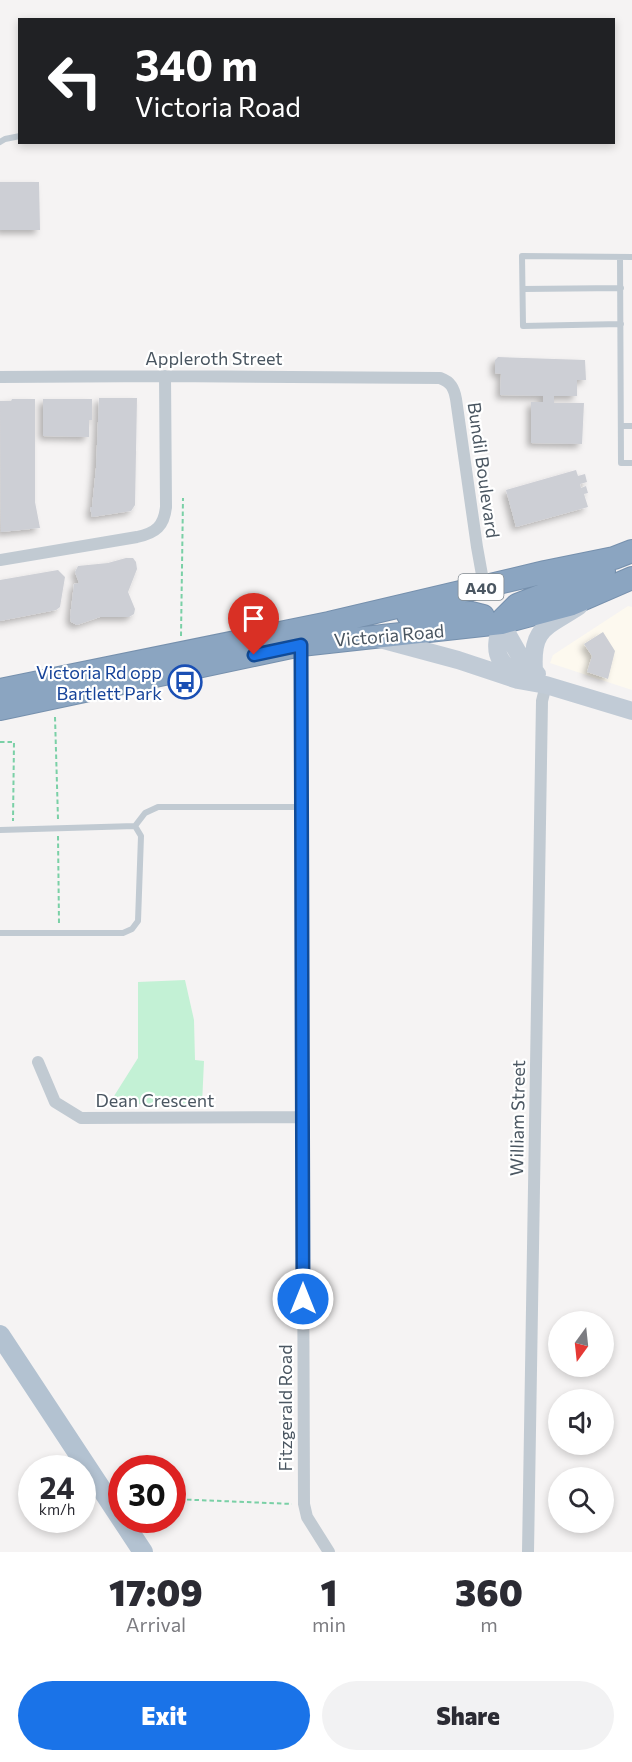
<!DOCTYPE html>
<style>
body{margin:0;font-family:Commissioner,sans-serif;background:#f2f2f3;color:#2b2b33;height:100vh;display:flex;flex-direction:column;font-size:22px;white-space:nowrap}
*{box-sizing:border-box;margin:0}
p{font-size:20px;color:#7c7c81}
.icon{flex:none;width:33px;height:33px;fill:none;stroke:currentColor;stroke-width:2;stroke-linecap:round;stroke-linejoin:round}
.map{position:relative;height:1552px;overflow:hidden}
.panel{display:flex;flex-direction:column;background:#fff;flex:1}
.panel>*{flex:none}
.guide{position:absolute;left:18px;top:18px;width:597px;height:126px;border-radius:0px;box-shadow:0 3px 9px #0003;background:#202124;color:#fff;overflow:hidden}
.needle{width:39px;rotate:195deg}
.controls{position:absolute;left:548px;top:1311px;display:grid;gap:12px}
.controls a{display:grid;place-items:center;width:66px;height:66px;border-radius:50%;background:#fff;box-shadow:0 3px 9px #0003;font-size:30px}
.speed{position:absolute;left:18px;top:1455px;display:flex;gap:12px;font-size:30px;font-weight:700;text-align:center}
.speed>*{display:grid;place-content:center;width:78px;height:78px;border-radius:50%;background:#fff;box-shadow:0 3px 9px #0003;line-height:1}
.speed small{font-size:15px;font-weight:400}
.speed .limit{border:9px solid #d22;background:#fff;color:#111}
.pin{position:absolute;display:grid;place-items:center;width:51px;height:51px;color:#fff;margin:-62px -26px;border-radius:50% 50% 50% 0;rotate:-45deg;box-shadow:0 0 6px #0007}
.pin .icon{rotate:45deg}
.me{position:absolute;width:66px;margin:-33px;rotate:0deg;stroke-linejoin:round;filter:drop-shadow(0 0 4px #0008)}
.turn{display:flex;align-items:center;gap:21px;height:126px;padding:0 18px;font-size:27px}
.turn .icon{width:78px;height:78px;stroke-width:2.5}
.turn b{display:block;font-size:42px;line-height:51px}
.eta{display:flex;justify-content:space-evenly;align-items:center;height:102px;text-align:center}
.eta b{font-size:36px;font-weight:800;line-height:42px}
.primary-button{display:flex;gap:12px;margin-top:auto;padding:12px 18px}
.primary-button a{flex:1;height:69px;border-radius:36px;background:#1a73e8;color:#fff;font-size:24px;font-weight:800;line-height:69px;text-align:center}
.primary-button a+a{background:#f2f2f3;color:#2b2b33}
.map>svg:first-child{display:block}
.commercial{fill:#fdf9ef}
.green{fill:#c3f1d5}
.building{fill:#cdcfd5;filter:url(#shadow)}
.lines{fill:none;stroke-linecap:round;stroke-linejoin:round}
.highway-casing{stroke:#7690ad;stroke-width:24}
.path{stroke:#7ad0a6;stroke-width:2;stroke-dasharray:4.5 3;stroke-linecap:butt}
.lane{stroke:#c1cad2;stroke-width:6}
.street{stroke:#c1cad2;stroke-width:12}
.secondary{stroke:#c1cbd6;stroke-width:18}
.primary{stroke:#b3c2d1;stroke-width:20}
.highway{stroke:#8ba5c1;stroke-width:22}
.route-casing{stroke:#114b97;stroke-width:15}
.route{stroke:#1a73e8;stroke-width:10}
.labels{text-anchor:middle;dominant-baseline:central;stroke-width:4.5;stroke-linejoin:round;paint-order:stroke}
.shield{fill:#fff;stroke:#808990;stroke-width:1.5}
.shield-label{font-size:16px;font-weight:bold;fill:#4a5661}
.street-label{font-size:18px;fill:#4a5661;stroke:#fff}
.transit-label{font-size:18px;fill:#164399;stroke:#fff;text-anchor:end}
</style>
<div class="map">
<svg width="632" height="1552" viewBox="0 0 632 1552">
<defs>
<filter id="shadow"><feDropShadow dx="-4" dy="4" stdDeviation="3" flood-color="#0004"/></filter>
</defs>
<rect width="100%" height="100%" fill="#f5f3f3"/>
<path class="commercial" d="M628 606 632 607V690L550 663 553 655Z"/>
<path class="green" d="M185 980 194 1020 195 1060 204 1061 202 1104H109L138 1058V982Z"/>
<path class="building" d="M0 182H39L40 230H0Z
M498 357 585 360 586 380H577V396H554V403H584L582 444 531 443V402H543V396L500 395 501 374 495 373V360Z
M99 398H137L135 505 131 511 92 517 90 507H92L96 468Z
M12 399H35V502L40 528 1 532 0 401H11Z
M43 399H92V420H89V437L43 436Z
M576 470 578 476 585 474 587 482 580 484 581 488 586 486 588 493 584 494 588 507 516 527 506 490Z
M126 558H133L136 562 137 569 128 592 135 609 134 614 129 617H100L77 625 71 622 70 617 74 584 79 583 75 572 78 566 108 563Z
M58 570 65 577 60 607 56 610 0 621V580Z
M603 632 615 651 608 679 587 672 592 656 584 644Z"/>
<g class="lines">
<defs>
<path id="highway" d="M408 615 471 613 483 616
M503 619 517 605 604 571
M0 690 329 623 545 572 614 558 632 551
M0 709 301 645 501 623 572 604 632 578"/>
</defs>
<use href="#highway" class="highway-casing"/>
<path class="path" d="M181 636 183 498
M55 717 58 819
M0 742H14L13 821
M58 836 59 924
M172 1499 292 1504"/>
<path class="lane" d="M0 142 5 139 20 136
M620 257 621 463H632
M523 289 621 288
M621 324 523 326 522 256 632 257
M621 426H632
M135 826 145 813 158 807H301
M0 830 135 826
M0 933H123L132 929 138 921 141 836 135 826"/>
<path class="street" d="M0 377 165 376 440 378C451 382 454 388 456 399L477 547 484 586
M0 560 137 537C156 533 164 526 166 507L165 376
M301 645 304 1504 307 1517 329 1552
M38 1062 55 1102 81 1118 303 1117
M528 1552 542 701 546 685"/>
<path class="secondary" d="M501 623 521 658 537 674
M501 623C494 654 495 656 517 679
M380 639 458 660 518 680 546 685 632 711
M534 671C531 627 546 628 579 606"/>
<path class="primary" d="M0 1335 143 1552"/>
<use href="#highway" class="highway"/>
</g>
<g class="lines">
<defs>
<path id="route" d="M254 655 301 645 303 1299"/>
</defs>
<use href="#route" class="route-casing"/>
<use href="#route" class="route"/>
</g>
<defs>
<symbol id="bus-ring" viewBox="-11 -11 22 22"><circle r="9.5" fill="#fff" stroke="#1a4fb4" stroke-width="1.5"/><path d="M-5-6H5V4H4V6H2V4H-2V6H-4V4H-5ZM-3.5-4V0h7V-4ZM-3.5 1.2v1.5H-2V1.2ZM2 1.2v1.5H3.5V1.2Z" fill="#1a4fb4"/></symbol>
</defs>
<g fill-rule="evenodd">
<use href="#bus-ring" x="166" y="663" width="38" height="38"/>
</g>
<g class="labels">
<rect class="shield" x="458.5" y="574" width="45" height="26" rx="4.5"/>
<g class="shield-label">
<text x="481" y="587">A40</text>
</g>
<g class="street-label">
<text x="214" y="358">Appleroth Street</text>
<text transform="translate(484 470) rotate(82)">Bundil Boulevard</text>
<text transform="translate(389 635) rotate(-5)">Victoria Road</text>
<text x="155" y="1100">Dean Crescent</text>
<text transform="translate(517 1118) rotate(-89)">William Street</text>
<text transform="translate(285 1408) rotate(-90)">Fitzgerald Road</text>
</g>
<g class="transit-label">
<text x="162" y="672">Victoria Rd opp<tspan x="162" dy="21">Bartlett Park</tspan></text>
</g>
</g>
</svg>
<div class="controls">
<a><svg class="needle" viewBox="-14 -14 28 28"><path d="M0-13l5 13h-10z" fill="#e53935"/><path d="M0 13l5-13h-10z" fill="#7c7c81"/></svg></a>
<a><svg class="icon" aria-label="sound" viewBox="0 0 24 24"><path d="M4 9h4l5-4v14l-5-4H4zM17 9q2 3 0 6"/></svg></a>
<a><svg class="icon" aria-label="search" viewBox="0 0 24 24"><circle cx="10" cy="10" r="6"/><path d="M15 15l6 6"/></svg></a>
</div>
<div class="speed"><div>24<small>km/h</small></div><div class="limit">30</div></div>
<div class="pin" style="left:254px;top:655px;background:#d93025"><svg class="icon" aria-label="arrive" viewBox="0 0 24 24"><path d="M6 21V4h12l-3 4 3 4H6"/></svg></div>
<svg class="me" style="left:303px;top:1299px" viewBox="-20 -20 40 40"><circle r="17" fill="#1a73e8" stroke="#fff" stroke-width="3"/><path d="M0-11L8 9 0 5-8 9z" fill="#fff"/></svg>
<div class="guide">
<div class="turn"><svg class="icon" aria-label="left" viewBox="0 0 24 24"><path d="M17 20v-9H6M10 6l-5 5 5 5"/></svg><div><b>340 m</b>Victoria Road</div></div>
</div>
</div>
<section class="panel">
<div class="eta">
<div><b>17:09</b><p>Arrival</p></div>
<div><b>1</b><p>min</p></div>
<div><b>360</b><p>m</p></div>
</div>
<div class="primary-button"><a>Exit</a><a>Share</a></div>
</section>
